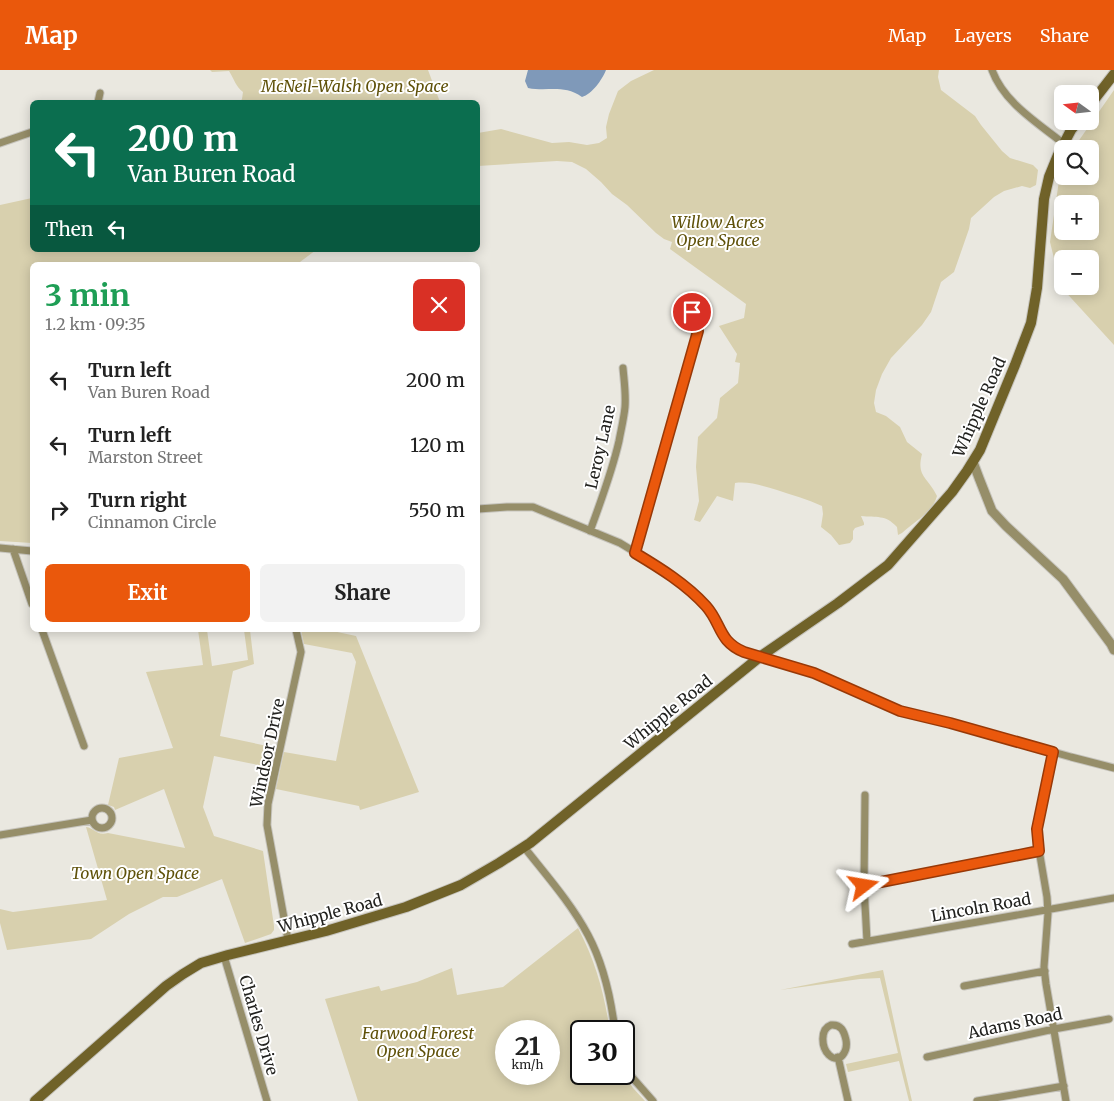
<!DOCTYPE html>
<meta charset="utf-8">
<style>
body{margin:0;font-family:Merriweather,serif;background:#f2f2f2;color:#222;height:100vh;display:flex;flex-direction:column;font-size:19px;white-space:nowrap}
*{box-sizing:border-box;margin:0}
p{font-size:16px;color:#767676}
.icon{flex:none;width:28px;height:28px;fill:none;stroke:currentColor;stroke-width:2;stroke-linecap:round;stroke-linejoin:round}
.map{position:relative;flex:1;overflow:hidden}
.panel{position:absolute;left:30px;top:192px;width:450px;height:370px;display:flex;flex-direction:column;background:#fff;border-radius:8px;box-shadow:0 2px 12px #0003}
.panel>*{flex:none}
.hud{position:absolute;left:30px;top:30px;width:450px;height:152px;border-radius:8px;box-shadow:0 2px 12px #0003;background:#0b6e4f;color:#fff;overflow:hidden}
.needle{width:32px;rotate:285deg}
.tools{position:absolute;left:1054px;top:15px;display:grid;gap:10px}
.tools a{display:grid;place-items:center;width:45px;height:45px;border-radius:8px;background:#fff;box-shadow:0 2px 12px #0003;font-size:25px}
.speed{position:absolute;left:495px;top:950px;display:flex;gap:10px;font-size:25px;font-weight:700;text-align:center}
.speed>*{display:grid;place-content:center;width:65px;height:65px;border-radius:50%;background:#fff;box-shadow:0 2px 12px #0003;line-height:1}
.speed small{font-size:12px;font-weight:400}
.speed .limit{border:2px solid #111;border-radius:8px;background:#fff;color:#111}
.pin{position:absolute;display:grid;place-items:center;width:42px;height:42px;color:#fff;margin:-21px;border:2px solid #fff;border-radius:50%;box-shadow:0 1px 5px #0007}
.me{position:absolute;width:55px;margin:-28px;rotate:76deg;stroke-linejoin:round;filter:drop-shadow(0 0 4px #0008)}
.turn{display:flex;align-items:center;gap:18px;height:105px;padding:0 15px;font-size:22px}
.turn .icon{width:65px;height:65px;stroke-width:2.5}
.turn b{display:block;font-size:35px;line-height:42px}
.then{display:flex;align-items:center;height:48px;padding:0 15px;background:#0003;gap:10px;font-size:19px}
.round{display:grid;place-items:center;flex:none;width:52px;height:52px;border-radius:8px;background:#f2f2f2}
.headline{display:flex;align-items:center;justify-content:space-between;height:85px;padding:0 15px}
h1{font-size:30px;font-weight:700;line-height:38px;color:#1e9e55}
.primary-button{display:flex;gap:10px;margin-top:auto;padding:10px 15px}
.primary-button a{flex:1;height:58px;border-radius:8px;background:#ea580c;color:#fff;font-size:20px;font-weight:700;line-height:58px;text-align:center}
.primary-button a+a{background:#f2f2f2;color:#222}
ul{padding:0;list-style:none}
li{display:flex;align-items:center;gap:15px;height:65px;padding:0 15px}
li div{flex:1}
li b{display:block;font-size:19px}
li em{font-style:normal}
header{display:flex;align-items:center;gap:30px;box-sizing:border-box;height:70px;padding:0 25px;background:#ea580c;color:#fff}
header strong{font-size:24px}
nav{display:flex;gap:28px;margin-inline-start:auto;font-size:18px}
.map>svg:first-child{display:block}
.green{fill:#d8d0ae;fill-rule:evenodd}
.water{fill:#7f99b9}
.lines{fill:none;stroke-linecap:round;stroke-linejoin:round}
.minor-casing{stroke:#c6c4bd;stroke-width:9}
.tertiary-casing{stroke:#c6c4bd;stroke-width:11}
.secondary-casing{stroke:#c6c4bd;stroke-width:12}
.minor{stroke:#968e69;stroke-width:7}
.tertiary{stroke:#968e69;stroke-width:9}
.secondary{stroke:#706229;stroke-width:10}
.route-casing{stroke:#983908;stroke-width:12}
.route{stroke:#ea580c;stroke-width:9}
.labels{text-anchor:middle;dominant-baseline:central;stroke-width:4;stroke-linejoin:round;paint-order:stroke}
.park-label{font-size:16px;font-style:italic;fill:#5f5109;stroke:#fff}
.street-label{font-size:16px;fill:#22221f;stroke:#fff}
</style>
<header>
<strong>Map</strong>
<nav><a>Map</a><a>Layers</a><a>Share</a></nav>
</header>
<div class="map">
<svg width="1114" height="1031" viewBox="0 0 1114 1031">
<rect width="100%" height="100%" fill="#eae8e0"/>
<path class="green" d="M210 0H428L440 32H240L242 29 243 22C236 17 234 9 229 1L212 2Z
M654 0H939L938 7 941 20 975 46 981 55 1002 81 1010 88 1033 95 1038 100 1036 115 1030 118 1022 116 1004 121 994 127 971 148 969 159 954 202 941 212 931 242 922 255 891 288 882 304 876 320 874 333 876 342 886 346 900 357 907 372 922 384C916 407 928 407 937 426 933 442 914 452 902 463L898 465 897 457C885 444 877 448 861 446L864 453V455L855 458 853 461V469L850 473 839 475 831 465 821 457 823 444 822 436C807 429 792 425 777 420 763 416 749 411 735 413L733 431 717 426 700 452 694 450 699 431 696 397 698 367 717 348 720 328 738 313 740 293 735 292 737 284 719 256 744 248 746 234 670 179 672 172 664 169 656 163 627 135 612 124 601 112 586 99 572 92 557 91 478 96V63L501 59 552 73 569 72 587 75 599 73 607 68 606 57 609 44 618 21 631 11Z
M1114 20V275L1061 217 1050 172 1061 97 1062 95V106H1090V79H1073ZM1062 134H1090V161H1062ZM1062 189H1090V216H1062Z
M32 128V180H316L296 195H32V473L0 471V135Z
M198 560H207L212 596 248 590 244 560H250L254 594 233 601 220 666 272 677 268 697 214 686 203 737 214 766 263 781 274 856V860L271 864 245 873 222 809 177 827H163L129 844 91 869 7 880 0 853V839L13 842 107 830 86 757C95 758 96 766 108 763L185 778 164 719 115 740 114 737 108 735 119 688 173 678 146 602 203 595Z
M301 560H328L356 566 419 722 360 740 359 736 276 719 284 682 336 691 356 592 352 583 304 574Z
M578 858C596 892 604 923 610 961H581V1004H623L633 1018 645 1031H358L325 929 379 916 381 921 417 912 452 898 457 925 503 917ZM549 961V1004H506V961Z
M883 900 901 984 912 1031H909L899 991 848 1002 846 994 898 983 880 908 860 909 780 920Z"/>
<path class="water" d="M528 0H606C602 10 592 24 582 27 563 14 548 22 528 18L525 11Z"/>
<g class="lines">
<defs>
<path id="minor" d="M992 0C1004 33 1038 53 1064 74
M98 32 100 23
M0 73 32 62
M478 439 507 437H533L620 473 656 495 690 520 706 536 715 548 726 570 735 578 744 582 814 603 900 641 950 653 1071 687 1114 698
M590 461C601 431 612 402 619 371 621 360 624 348 625 337 626 323 624 310 623 298
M0 478 32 481
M13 479 32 534
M635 483 698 261 692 242
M42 560 84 676
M1053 682 1037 759 1038 774 1047 827 1048 843 1044 897 1046 914 1066 1031
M865 725 864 816 867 871
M92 748a10 10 0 1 1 20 0a10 10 0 1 1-20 0Z
M0 765 92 750
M524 777C546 805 571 833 588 865 604 895 611 928 615 961
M864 816 881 812 1039 781
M288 870 267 755 268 734 301 582 296 560
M852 874 1114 828
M224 886 267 1031
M964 916 1045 901
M831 955C841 954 844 961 846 970 848 981 840 995 829 985 821 977 820 959 831 955Z
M838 987 848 1031
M927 987 1054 959 1109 949
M624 994 631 1006 653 1031
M977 1031 1064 1016"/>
<path id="tertiary" d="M973 392 979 408 992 441 1006 456 1063 509 1111 574 1114 580"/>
<path id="secondary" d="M1090 35 1114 4
M35 1031 166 916 183 904 201 893 228 885 326 861 406 837 461 815 499 793 530 773 761 586 838 533 888 495 952 422 967 401 980 380 1015 295 1031 253 1037 218 1044 129 1049 107 1058 85 1071 60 1078 51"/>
</defs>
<use href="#minor" class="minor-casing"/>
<use href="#tertiary" class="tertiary-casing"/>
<use href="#secondary" class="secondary-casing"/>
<use href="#minor" class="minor"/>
<use href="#tertiary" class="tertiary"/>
<use href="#secondary" class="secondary"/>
</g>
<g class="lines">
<defs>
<path id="route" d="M692 242 698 261 635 483C660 498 686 514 706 536 722 554 718 571 744 582L814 603 900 641 950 653 1053 682 1037 759 1039 781 881 812 864 816"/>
</defs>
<use href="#route" class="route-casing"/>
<use href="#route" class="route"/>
</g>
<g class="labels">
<g class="park-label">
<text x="355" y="16">McNeil-Walsh Open Space</text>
<text x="718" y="152">Willow Acres<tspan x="718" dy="18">Open Space</tspan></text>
<text x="135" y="803">Town Open Space</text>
<text x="418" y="963">Farwood Forest<tspan x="418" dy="18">Open Space</tspan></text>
</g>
<g class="street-label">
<text transform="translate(979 337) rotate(-66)">Whipple Road</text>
<text transform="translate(600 377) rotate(-77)">Leroy Lane</text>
<text transform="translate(668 642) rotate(-39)">Whipple Road</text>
<text transform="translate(267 683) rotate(-78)">Windsor Drive</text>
<text transform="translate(981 837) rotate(-10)">Lincoln Road</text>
<text transform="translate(330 843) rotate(-15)">Whipple Road</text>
<text transform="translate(1015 953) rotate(-12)">Adams Road</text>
<text transform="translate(259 955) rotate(74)">Charles Drive</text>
</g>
</g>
</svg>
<div class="tools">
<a><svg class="needle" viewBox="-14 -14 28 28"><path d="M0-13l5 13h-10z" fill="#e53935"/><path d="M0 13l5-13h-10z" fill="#767676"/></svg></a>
<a><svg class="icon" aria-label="search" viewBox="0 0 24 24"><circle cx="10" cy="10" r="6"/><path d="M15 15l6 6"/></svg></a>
<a>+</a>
<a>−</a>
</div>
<div class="speed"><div>21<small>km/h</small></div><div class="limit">30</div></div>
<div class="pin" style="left:692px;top:242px;background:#d93025"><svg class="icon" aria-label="arrive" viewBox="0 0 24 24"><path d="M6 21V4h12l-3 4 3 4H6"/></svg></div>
<svg class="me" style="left:864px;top:816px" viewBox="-20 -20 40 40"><path d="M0-17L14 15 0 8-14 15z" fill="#ea580c" stroke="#fff" stroke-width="4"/></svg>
<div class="hud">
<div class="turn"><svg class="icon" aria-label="left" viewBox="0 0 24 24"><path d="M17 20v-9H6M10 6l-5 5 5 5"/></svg><div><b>200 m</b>Van Buren Road</div></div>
<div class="then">Then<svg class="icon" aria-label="left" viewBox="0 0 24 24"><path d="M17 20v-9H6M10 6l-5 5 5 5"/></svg></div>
</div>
<section class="panel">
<div class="headline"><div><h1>3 min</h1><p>1.2 km · 09:35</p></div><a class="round" style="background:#d93025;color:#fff"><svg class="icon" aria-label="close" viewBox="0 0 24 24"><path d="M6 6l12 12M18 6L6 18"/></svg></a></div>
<ul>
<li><svg class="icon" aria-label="left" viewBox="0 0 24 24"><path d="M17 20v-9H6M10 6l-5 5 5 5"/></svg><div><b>Turn left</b><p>Van Buren Road</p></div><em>200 m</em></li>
<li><svg class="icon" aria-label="left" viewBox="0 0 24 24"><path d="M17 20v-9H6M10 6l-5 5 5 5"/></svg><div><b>Turn left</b><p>Marston Street</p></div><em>120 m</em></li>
<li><svg class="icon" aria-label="right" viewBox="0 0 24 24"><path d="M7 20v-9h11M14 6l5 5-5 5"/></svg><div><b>Turn right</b><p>Cinnamon Circle</p></div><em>550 m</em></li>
</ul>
<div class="primary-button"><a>Exit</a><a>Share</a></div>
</section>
</div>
